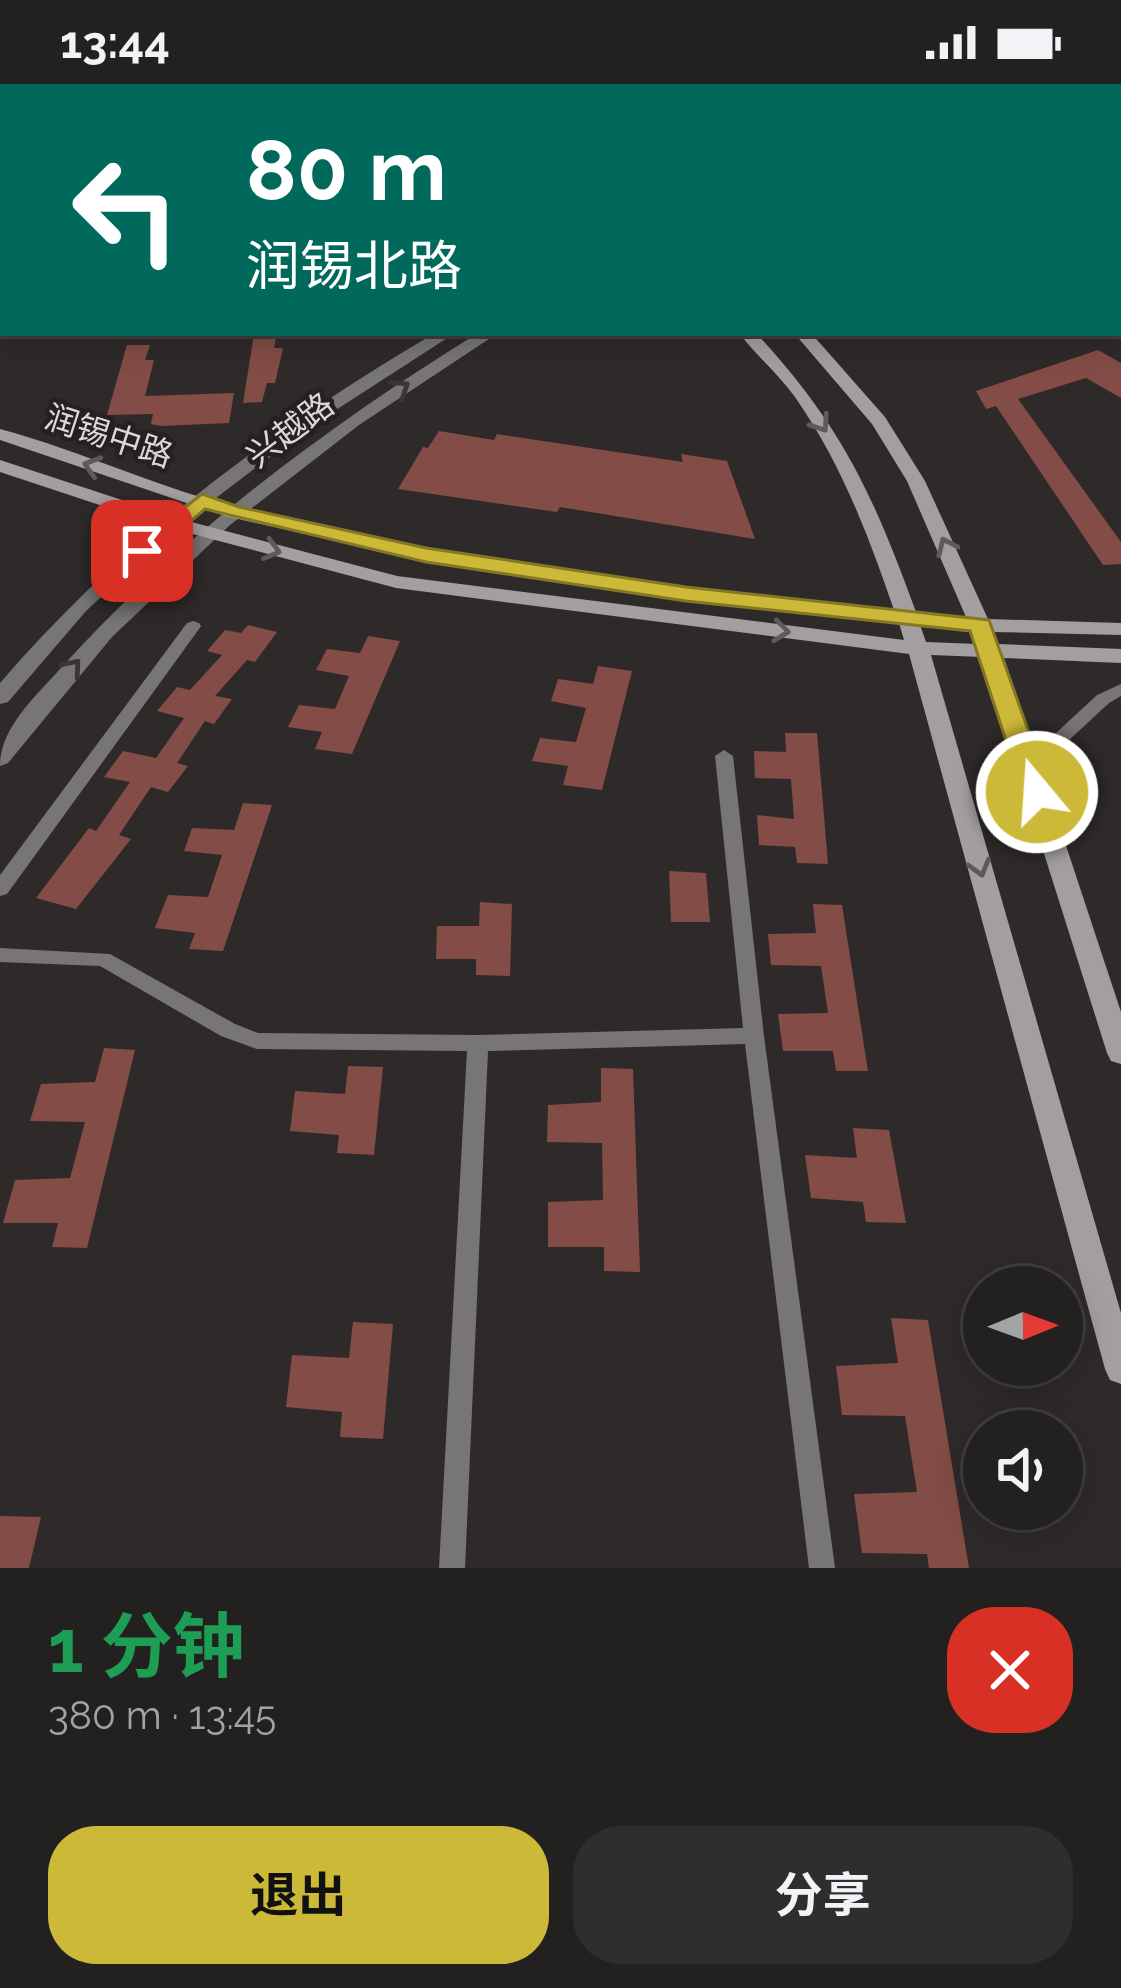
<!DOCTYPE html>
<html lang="zh">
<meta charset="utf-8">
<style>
body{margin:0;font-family:Raleway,"Noto Sans SC",sans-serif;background:#2f2d2d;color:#f1f3f6;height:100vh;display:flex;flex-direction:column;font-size:45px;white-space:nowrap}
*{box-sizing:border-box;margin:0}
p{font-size:39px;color:#a3a3a5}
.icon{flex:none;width:66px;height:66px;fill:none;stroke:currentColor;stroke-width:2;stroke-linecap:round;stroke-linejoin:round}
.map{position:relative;height:1484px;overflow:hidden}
.details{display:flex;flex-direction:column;background:#232020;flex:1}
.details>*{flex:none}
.banner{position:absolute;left:0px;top:0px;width:1122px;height:252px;box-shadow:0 6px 30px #0003,0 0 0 3px #403e3e;background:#00695c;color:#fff;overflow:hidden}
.needle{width:78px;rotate:89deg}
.fabs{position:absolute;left:963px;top:1182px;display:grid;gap:24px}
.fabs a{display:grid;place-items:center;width:120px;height:120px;border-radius:50%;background:#232020;box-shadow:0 6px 30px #0003,0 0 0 3px #403e3e;font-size:60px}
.pin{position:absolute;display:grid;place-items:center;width:102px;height:102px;color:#fff;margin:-51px;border-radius:24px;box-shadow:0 6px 18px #0006}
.me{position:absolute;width:132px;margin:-66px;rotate:342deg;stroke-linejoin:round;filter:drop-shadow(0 0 9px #0008)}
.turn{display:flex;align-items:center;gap:42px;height:252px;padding:0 48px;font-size:54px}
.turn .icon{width:156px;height:156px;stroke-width:2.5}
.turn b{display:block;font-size:84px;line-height:102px}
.round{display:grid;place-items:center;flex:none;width:126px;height:126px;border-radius:48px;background:#2f2d2d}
.headline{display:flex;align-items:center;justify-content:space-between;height:204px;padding:0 48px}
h1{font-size:72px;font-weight:700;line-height:90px;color:#1e9e55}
.action{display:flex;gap:24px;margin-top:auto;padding:24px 48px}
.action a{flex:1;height:138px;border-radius:48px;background:#cdb938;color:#111;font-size:48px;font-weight:700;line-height:138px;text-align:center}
.action a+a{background:#2f2d2d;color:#f1f3f6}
.status{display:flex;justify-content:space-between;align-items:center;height:84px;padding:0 60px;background:#232020;direction:ltr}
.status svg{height:33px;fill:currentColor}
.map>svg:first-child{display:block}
.building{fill:#834c46}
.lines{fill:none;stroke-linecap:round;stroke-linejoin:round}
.minor{fill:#787576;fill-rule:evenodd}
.tertiary{fill:#787576;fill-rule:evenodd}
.secondary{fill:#a39fa1;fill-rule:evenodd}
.trunk{fill:#d4ced0;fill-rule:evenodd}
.rail{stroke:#807c7c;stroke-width:4.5;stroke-dasharray:9 9;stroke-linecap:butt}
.oneway{stroke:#3a3536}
.oneway2{stroke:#5e595b}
.route{fill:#cdb938;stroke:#857824;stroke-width:3}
.labels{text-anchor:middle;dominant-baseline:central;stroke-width:9;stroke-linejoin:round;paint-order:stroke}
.street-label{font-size:33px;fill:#dbd8d8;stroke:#252021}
</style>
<div class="status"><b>13:44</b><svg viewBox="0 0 49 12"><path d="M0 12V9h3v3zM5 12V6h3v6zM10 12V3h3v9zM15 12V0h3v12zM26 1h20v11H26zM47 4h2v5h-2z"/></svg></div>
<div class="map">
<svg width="1121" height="1484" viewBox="0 0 1121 1484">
<rect width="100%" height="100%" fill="#2f2a2a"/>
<path class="building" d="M254 250H277L274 264H283L275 299H267L262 318 243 319Z
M127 261H150L145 276H154L145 312 234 309 229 339 161 342 151 340 153 330 107 331Z
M1098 266 1121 279V314L1086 294 1018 315 1121 458V480L1103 481 996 322 986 325 976 307Z
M439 347 494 356 497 350 683 378 681 370 727 377 755 455 560 423 557 428 398 405 423 363 428 364Z
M248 541 277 548 255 578 247 576 215 612 232 615 214 640 205 637 177 679 188 682 168 708 151 703 119 751 131 755 76 825 36 814 89 744 96 747 130 698 104 693 123 667 156 674 184 634 157 627 177 603 190 606 222 571 207 567 225 546 241 549Z
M368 552 400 557 352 670 315 665 322 648 288 643 299 621 335 625 349 592 316 586 327 565 360 569Z
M598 582 632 587 602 706 563 701 568 682 532 677 540 654 576 658 586 624 551 617 558 595 593 600Z
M785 649H817L828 780 797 779 795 763 759 761 757 731 794 735 791 695 755 694 754 667 786 668Z
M243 719 272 721 223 867 189 865 195 849 155 844 168 811 208 813 222 771 184 767 192 744 234 746Z
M669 787 706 789 710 838H671Z
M480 818 512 820 510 892 476 891V875H436L437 842H479Z
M813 820 842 821 868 987H836L833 967H783L778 930 828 929 821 882 771 881 768 850 816 849Z
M104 964 135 966 87 1164 52 1163 58 1139H3L15 1096 70 1094 85 1038 30 1037 41 1000 95 998Z
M348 982 383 983 374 1071 337 1069 339 1051 290 1047 295 1007 345 1010Z
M601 984 633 985 640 1188 604 1187V1163H548V1118L603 1116 602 1059 547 1058 548 1021 601 1018Z
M853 1044 889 1046 906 1139 866 1138 863 1118 811 1114 805 1071 857 1074Z
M891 1234 928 1236 969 1484H929L927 1470 862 1469 854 1410 917 1408 905 1332 842 1331 836 1282 898 1279Z
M353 1238 393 1240 383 1355 340 1353 342 1328 286 1323 292 1271 349 1274Z
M0 1432 41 1433 29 1484H0Z"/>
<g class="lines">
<path class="minor" d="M193 537 199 539 201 542 199 545 7 810 0 812V791L187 539Z
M1121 600V612L1109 619 1068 657 1023 671 1017 669 1014 665 1017 661 1056 649 1097 611Z
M724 666 733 672 764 952 835 1484H809L745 960 488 967 465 1484H439L467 967 257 965 221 952 100 882 0 878V864L110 870 235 940 258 949 478 951 743 944 715 672Z"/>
<path class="tertiary" d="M691 0H710L712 3H693Z
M1108 0H1121V6Z
M1119 129H1121V138H1119Z
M435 249H455L308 344 170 449 86 527 8 618 0 620V599C124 455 272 345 435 249Z
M478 249H498L359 341 230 441 112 553 8 679 0 682C0 644 35 613 60 585 182 450 325 344 478 249Z"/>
<path class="secondary" d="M247 0H265L267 3H249Z
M353 0H371L373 3H355Z
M380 0H400L402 3H383Z
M739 249H756C842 342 873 410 916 528L966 533 907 397 872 340 794 249H811L885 333 925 397 988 535 1121 539V551L993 548 999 560 1121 565V579L1004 574 1121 928V980L1111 977 1107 969 982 573 931 571 1121 1229V1300L1110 1296 1105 1285 909 570 396 504 166 443 0 388V376L180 435 397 492 904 556 899 539 686 516 426 477 225 432 0 356V345C82 367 161 405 243 425 458 476 675 503 894 526 868 450 841 379 795 313 778 290 756 271 739 249ZM920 541 972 547 977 560 926 558Z"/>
<path class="trunk" d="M275 0H298L300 3H277Z
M320 0H344L346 3H322Z"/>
<path class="rail" d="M72 3 81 0"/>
</g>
<defs><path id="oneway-chevron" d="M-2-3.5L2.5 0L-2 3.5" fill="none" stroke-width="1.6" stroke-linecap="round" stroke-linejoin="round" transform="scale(3)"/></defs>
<g class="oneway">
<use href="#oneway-chevron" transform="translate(401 304) rotate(-33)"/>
<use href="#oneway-chevron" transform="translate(73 583) rotate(-50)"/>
</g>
<g class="oneway2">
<use href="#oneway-chevron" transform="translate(821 340) rotate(56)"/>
<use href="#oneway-chevron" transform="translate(92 382) rotate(-163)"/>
<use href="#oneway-chevron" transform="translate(946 462) rotate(-114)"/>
<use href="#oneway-chevron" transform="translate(272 466) rotate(15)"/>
<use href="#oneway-chevron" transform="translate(781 547) rotate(7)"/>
<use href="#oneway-chevron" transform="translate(980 784) rotate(74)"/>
</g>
<path class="route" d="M202 410 239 423 426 464 686 503 989 536 1050 708 1037 718 1023 708 970 547 686 517 426 478 205 425 150 472H134V463Z"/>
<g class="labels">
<g class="street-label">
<text transform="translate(290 346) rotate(-37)">兴越路</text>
<text transform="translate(109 352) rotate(18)">润锡中路</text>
</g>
</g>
</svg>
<div class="fabs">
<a><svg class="needle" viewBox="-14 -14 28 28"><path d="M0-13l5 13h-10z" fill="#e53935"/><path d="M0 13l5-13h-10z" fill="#a3a3a5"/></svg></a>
<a><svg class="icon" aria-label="sound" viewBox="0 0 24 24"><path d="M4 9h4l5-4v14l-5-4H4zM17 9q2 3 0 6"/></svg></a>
</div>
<div class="pin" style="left:142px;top:467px;background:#d93025"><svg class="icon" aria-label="arrive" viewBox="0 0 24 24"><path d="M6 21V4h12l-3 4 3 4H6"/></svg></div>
<svg class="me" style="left:1037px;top:708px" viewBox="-20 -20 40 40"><circle r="17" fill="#cdb938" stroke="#fff" stroke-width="3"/><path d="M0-11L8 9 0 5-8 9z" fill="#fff"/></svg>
<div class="banner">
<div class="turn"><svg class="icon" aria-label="left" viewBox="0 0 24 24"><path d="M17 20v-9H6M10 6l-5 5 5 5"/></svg><div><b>80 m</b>润锡北路</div></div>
</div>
</div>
<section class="details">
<div class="headline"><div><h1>1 分钟</h1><p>380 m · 13:45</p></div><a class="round" style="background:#d93025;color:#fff"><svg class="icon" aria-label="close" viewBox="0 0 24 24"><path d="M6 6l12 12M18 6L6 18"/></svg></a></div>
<div class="action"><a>退出</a><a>分享</a></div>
</section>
